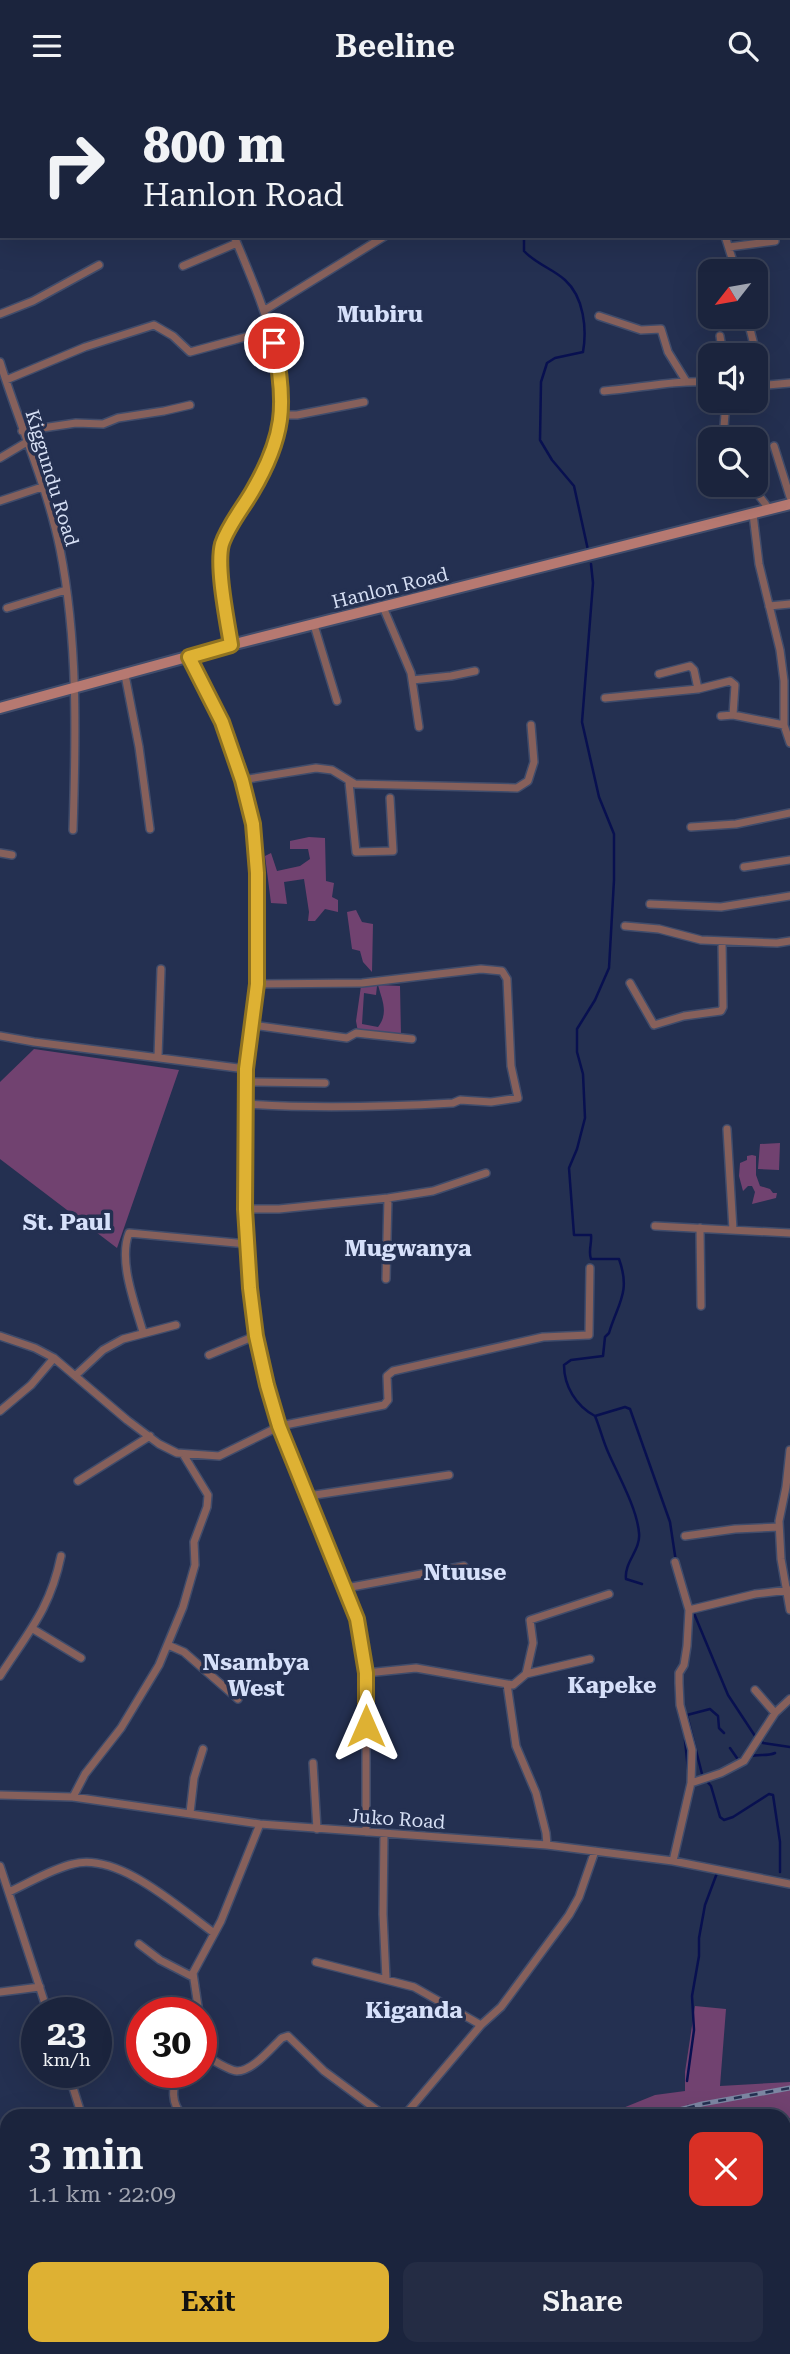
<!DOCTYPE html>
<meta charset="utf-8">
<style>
body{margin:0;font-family:"Roboto Serif",serif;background:#242c44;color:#f1f3f6;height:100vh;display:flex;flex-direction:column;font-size:26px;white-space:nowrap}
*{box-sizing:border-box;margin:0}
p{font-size:23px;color:#a0a4b0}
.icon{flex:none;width:38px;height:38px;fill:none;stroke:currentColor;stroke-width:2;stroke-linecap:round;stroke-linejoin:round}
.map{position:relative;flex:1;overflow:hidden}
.panel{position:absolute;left:0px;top:2018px;width:791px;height:247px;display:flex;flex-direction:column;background:#1b243d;border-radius:21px 21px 0 0;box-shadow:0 7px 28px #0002,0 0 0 2px #394157}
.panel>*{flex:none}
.top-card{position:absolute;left:0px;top:0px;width:791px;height:147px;box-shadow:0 7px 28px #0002,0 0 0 2px #394157;background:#1b243d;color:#f1f3f6;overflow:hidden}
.needle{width:46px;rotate:239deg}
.buttons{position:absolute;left:698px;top:168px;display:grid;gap:14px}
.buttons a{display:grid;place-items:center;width:70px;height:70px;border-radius:14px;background:#1b243d;box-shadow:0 7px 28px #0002,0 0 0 2px #394157;font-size:35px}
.speed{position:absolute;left:21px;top:1906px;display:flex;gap:14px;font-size:35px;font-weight:700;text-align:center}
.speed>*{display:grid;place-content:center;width:91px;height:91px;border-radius:50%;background:#1b243d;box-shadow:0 7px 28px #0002,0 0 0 2px #394157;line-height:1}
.speed small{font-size:18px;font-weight:400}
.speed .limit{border:10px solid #d22;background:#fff;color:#111}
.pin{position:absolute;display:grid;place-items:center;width:60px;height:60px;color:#fff;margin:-30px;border:4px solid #fff;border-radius:50%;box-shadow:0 2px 7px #0007}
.me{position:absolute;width:77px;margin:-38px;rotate:0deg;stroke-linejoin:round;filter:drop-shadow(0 0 5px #0008)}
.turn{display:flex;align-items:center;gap:24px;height:147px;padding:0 28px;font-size:32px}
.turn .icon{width:91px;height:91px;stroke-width:2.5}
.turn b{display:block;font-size:49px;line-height:60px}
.round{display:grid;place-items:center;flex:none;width:74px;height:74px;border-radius:14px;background:#242c44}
.overview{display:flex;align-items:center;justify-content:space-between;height:119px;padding:0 28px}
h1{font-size:42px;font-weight:600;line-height:52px}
.primary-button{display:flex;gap:14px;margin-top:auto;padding:14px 28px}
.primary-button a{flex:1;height:80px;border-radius:14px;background:#deb133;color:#111;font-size:28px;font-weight:600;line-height:80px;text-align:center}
.primary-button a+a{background:#242c44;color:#f1f3f6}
header{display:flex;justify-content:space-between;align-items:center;height:91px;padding:0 28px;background:#1b243d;font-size:32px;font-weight:600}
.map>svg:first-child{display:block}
.green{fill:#714270}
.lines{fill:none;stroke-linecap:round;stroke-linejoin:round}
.stream{stroke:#081050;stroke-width:2.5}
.street-casing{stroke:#404c6b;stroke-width:10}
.secondary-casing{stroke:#404c6b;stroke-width:14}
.highway-casing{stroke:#404c6b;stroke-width:18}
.street{stroke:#86605b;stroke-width:7}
.secondary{stroke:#b67971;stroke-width:10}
.highway{stroke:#fb9d91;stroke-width:14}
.rail-casing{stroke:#7c86a2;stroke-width:5}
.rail{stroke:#243051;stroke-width:2.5;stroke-dasharray:8;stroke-linecap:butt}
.route-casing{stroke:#907321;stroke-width:18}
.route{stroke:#deb133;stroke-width:12}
.labels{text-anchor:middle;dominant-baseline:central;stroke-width:7;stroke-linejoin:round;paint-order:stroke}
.street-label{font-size:19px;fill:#d6dff4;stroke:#243051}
.quarter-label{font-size:23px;font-weight:bold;fill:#d6e0fa;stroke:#243051}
</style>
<header><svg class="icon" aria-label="menu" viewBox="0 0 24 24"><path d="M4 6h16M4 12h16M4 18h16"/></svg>Beeline<svg class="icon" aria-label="search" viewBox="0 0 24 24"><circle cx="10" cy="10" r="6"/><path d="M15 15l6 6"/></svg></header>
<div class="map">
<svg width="790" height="2263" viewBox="0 0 790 2263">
<rect width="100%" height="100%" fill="#243051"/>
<path class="green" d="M309 746 325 747 326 790 334 792 332 806 338 809V821L325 818 315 830H308L309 821 304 788 284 791 287 813 271 812 265 765 271 762 277 780 300 775 310 768 308 758H290V750Z
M356 819 362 831 373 833 372 881 363 871 360 860 352 858 347 821Z
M378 894 400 895 401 944 358 941 356 930 361 895H377L376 904 364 902 362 933 378 936C389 922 382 909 378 894Z
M34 958 179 979 117 1157 0 1068V991Z
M780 1052 779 1079 758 1078 760 1053Z
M752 1064 756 1065V1084L760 1095 770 1098 773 1102H777L776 1107 752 1113 755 1101 752 1095H748L743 1100 739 1085 740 1072 747 1069V1065Z
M695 1915 726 1918 720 1995 790 1991V2027H784V2025H603L655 2004 685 2000V1981Z"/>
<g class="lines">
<path class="stream" d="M468 0 469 2
M524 145V160C536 173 553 178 565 189 584 206 587 238 583 261L555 267 547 272 541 291 540 349 552 369 574 395 588 459
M591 473 593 492 582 631 599 706 614 743V789L609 877 595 909 577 938V961L583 983 585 1027 577 1058 569 1077 574 1144H591C592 1153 588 1160 591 1168H619C631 1201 618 1212 609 1242L605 1246 603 1265 571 1269 564 1274C564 1295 576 1315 595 1325L625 1316 630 1318 670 1431 676 1471
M595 1325C600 1337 603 1350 608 1361 618 1384 637 1417 639 1442 641 1459 624 1471 626 1488L642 1493
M693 1520 728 1604 757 1648
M762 1647 761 1649 763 1652 790 1656
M685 1649 688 1678
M730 1657 739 1670
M748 1666C758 1662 766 1666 775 1662
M702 1683 687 1624 710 1618 718 1625 719 1637 724 1642
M706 1689 711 1695 720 1726 724 1729 733 1726 769 1703 773 1704 780 1751V1781
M687 1990 694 1939 692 1905 699 1865V1847L705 1814 717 1782
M687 2025 688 2015
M784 2223 790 2219
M610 2262 661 2258"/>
<defs>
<path id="street" d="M11 0 12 2
M157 0 158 2
M746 0V2
M93 2 96 0
M335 2 340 0
M0 36 2 35
M789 82H790
M725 145 736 180
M729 156 775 150
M183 175 237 152
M265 219 385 145
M0 223 33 210 99 174
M599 225 641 239 661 238 668 261 686 290
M747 226 764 294
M720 245 723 264
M0 271C19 333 47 394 60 458 78 549 76 646 73 739
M6 289 85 256 154 234 173 245 190 261 271 239
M756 295 790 292
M604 300C640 297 675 289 710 291
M281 324H297L364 311
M22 340 76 332 103 333 118 327 164 320 190 314
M726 348 724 336 726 310
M774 355 790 406
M0 367 27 351
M751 394 770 419
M0 410 42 396
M753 423 759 473 780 559 784 590V634L790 652
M769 515 790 513
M383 516 411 582 419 636
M7 517 66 499
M314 534 337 610
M231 554C226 521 217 485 222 452 237 423 257 397 271 368 303 299 260 208 234 145
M189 566 222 631 242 689 253 733 257 782V893L246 978 245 1118 249 1197 255 1245 267 1294 280 1335 353 1516 363 1550 366 1582V1741
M659 583 690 575 694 579 698 598
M125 584 139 656 150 738
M412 589 451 585 475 580
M605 607 698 598 730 590 735 594 733 624
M721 625 733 624 784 634
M242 689 316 677 332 679 355 693 517 697 528 690 534 671 531 634
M349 691 356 761 393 760 390 707
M691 736 736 733 790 722
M0 762 12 764
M744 776 790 769
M650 813 721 816 790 805
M625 835 659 838 701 849 777 852 790 850
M630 892 654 934 684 925 721 920 723 916 722 850
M252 934 347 947 356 942 412 948
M0 945 34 951 246 978
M158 966 161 878
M245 991 325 992
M245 1013C315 1018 383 1016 453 1012L460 1009 491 1011 518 1007 511 975 507 888 502 880 481 878 362 892 257 893
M727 1038 733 1139
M245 1118H279L388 1107 433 1100 486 1082
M655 1135 790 1142
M700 1137 701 1215
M386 1188 388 1107
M143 1241C135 1213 118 1170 129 1142L247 1153
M0 1245 35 1257 54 1267 127 1329 159 1353 177 1362 219 1365 280 1335 384 1314 388 1309 387 1285 393 1280 543 1246 589 1244 590 1177
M209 1264 255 1245
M76 1284 103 1259 123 1248 176 1234
M0 1320 31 1294 54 1267
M790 1359 786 1396 779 1430 781 1468 790 1519
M78 1390 150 1345
M308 1405 449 1384
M685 1445 735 1438 779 1436
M675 1471 689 1519 687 1555 684 1574 679 1582V1592L680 1614 692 1659 691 1692
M346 1497 464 1475
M689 1519 755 1503 789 1499
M33 1538 81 1567
M168 1554 184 1561 238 1608
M366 1582 416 1577 513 1594 526 1583 590 1568
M526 1583 533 1552 530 1529 609 1503
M0 1585C29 1540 50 1518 61 1465
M507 1593 516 1655 536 1702 546 1742 547 1754
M755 1599 775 1622
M313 1672 317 1738
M0 1704 73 1706 260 1733 547 1754 673 1770 790 1793
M73 1706 85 1683 121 1637 159 1574 183 1516 195 1474 194 1451 207 1416 208 1404 183 1363
M190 1722 194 1687 203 1658
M384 1743 383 1823 386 1888
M673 1770 691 1692 721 1682 744 1670 775 1622 790 1608
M0 1775 48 1922
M9 1801C29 1792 51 1778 73 1773 119 1761 179 1817 214 1842
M139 1853 160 1869 193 1886
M316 1871 414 1896 481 1934
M0 1901 40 1896
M199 1922 193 1882 221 1830 260 1733
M201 1962C211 1967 226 1979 237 1980 253 1980 271 1957 282 1947L288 1945 324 1980 385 2025
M68 1981 82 2025
M177 1981C173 1997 170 2012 183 2025
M404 2025 481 1934 501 1916 569 1824 579 1806 595 1760
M0 2119H7
M0 2256H7"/>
<path id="secondary" d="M0 617 231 554 790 413"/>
<path id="highway" d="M784 2043H790
M245 2263 255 2258"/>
</defs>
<use href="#street" class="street-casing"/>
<use href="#secondary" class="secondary-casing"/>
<use href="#highway" class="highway-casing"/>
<use href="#street" class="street"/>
<use href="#secondary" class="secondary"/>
<use href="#highway" class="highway"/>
<defs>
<path id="rail" d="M656 2025 702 2013 790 1997
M160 2263 170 2258"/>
</defs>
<use href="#rail" class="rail-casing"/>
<use href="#rail" class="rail"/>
</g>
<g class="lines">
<defs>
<path id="route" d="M274 252C287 314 284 347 252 401 242 418 228 435 222 453 216 475 227 529 231 554L189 566 222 631 242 689 253 733 257 782V893L246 978 245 1118 250 1197 256 1245 267 1294 279 1335 357 1528 366 1582V1635"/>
</defs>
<use href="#route" class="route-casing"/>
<use href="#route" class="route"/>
</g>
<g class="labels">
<g class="street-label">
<text transform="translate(52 387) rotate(73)">Kiggundu Road</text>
<text transform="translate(390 497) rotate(-14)">Hanlon Road</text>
<text transform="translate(397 1728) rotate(4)">Juko Road</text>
</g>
<g class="quarter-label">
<text x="380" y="223">Mubiru</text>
<text x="67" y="1131">St. Paul</text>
<text x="408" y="1157">Mugwanya</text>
<text x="465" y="1481">Ntuuse</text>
<text x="256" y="1571">Nsambya<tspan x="256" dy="26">West</tspan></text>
<text x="612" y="1594">Kapeke</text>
<text x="414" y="1919">Kiganda</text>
</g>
</g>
</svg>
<div class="buttons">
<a><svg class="needle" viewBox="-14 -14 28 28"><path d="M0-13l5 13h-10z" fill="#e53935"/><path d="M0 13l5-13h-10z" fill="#a0a4b0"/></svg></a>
<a><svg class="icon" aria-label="sound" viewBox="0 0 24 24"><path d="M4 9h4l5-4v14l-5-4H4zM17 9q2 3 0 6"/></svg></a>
<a><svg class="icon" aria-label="search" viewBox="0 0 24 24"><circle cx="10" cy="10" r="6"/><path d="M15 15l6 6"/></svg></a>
</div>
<div class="speed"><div>23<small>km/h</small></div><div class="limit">30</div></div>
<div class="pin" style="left:274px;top:252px;background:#d93025"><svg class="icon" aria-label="arrive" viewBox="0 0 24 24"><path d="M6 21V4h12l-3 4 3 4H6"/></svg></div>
<svg class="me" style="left:366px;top:1635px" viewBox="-20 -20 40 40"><path d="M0-17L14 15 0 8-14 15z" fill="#deb133" stroke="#fff" stroke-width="4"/></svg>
<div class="top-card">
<div class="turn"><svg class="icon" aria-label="right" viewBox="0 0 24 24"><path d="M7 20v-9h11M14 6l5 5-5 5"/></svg><div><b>800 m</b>Hanlon Road</div></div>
</div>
<section class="panel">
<div class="overview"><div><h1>3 min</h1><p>1.1 km · 22:09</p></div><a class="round" style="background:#d93025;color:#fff"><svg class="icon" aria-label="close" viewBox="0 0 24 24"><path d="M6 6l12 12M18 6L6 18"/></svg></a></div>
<div class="primary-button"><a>Exit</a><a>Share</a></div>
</section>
</div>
